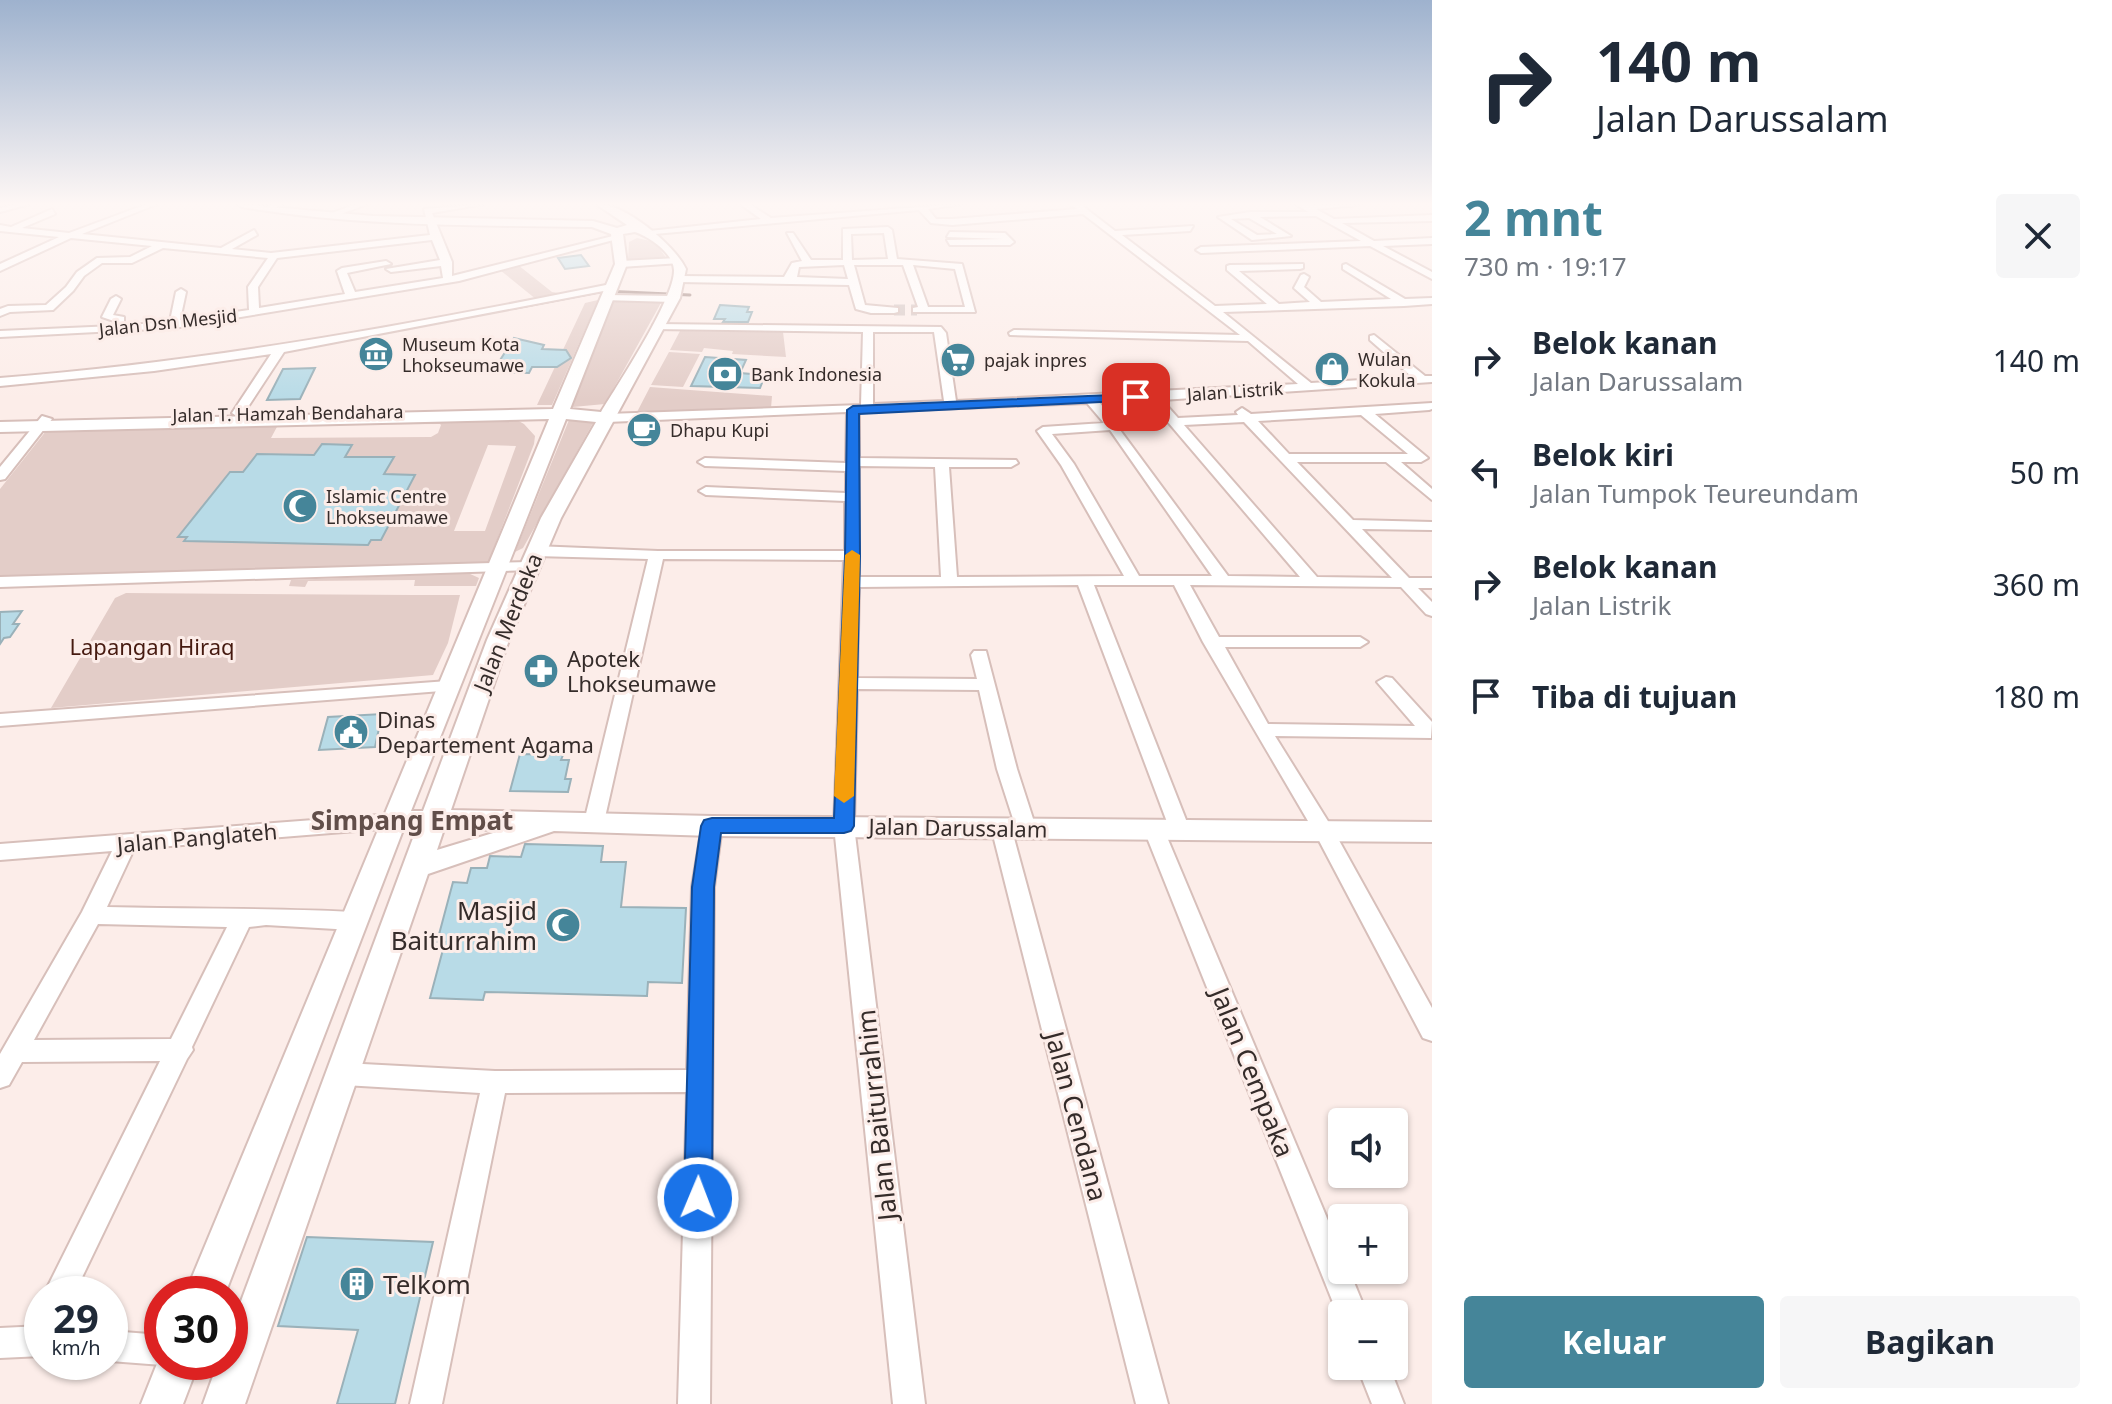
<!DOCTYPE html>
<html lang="id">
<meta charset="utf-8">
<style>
body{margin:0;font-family:"Noto Sans",sans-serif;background:#f6f6f7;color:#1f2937;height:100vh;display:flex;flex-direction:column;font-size:30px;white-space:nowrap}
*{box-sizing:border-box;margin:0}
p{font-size:26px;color:#747a83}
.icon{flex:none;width:44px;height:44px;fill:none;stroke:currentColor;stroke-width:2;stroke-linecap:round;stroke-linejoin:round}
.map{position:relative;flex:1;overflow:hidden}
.drawer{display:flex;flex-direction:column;background:#fff;width:680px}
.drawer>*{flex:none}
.hud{background:#fff;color:#1f2937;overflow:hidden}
.fabs{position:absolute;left:1328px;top:1108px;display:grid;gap:16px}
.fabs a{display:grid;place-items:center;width:80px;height:80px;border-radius:8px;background:#fff;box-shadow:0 2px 6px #0004;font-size:40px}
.speed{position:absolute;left:24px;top:1276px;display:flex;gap:16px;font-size:40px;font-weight:700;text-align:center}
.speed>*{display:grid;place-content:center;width:104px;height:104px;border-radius:50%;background:#fff;box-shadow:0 2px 6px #0004;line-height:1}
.speed small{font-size:20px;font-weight:400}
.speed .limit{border:12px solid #d22;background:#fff;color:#111}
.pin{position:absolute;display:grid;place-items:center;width:68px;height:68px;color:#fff;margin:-34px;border-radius:16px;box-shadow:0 4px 12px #0006}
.me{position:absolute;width:88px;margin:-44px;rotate:1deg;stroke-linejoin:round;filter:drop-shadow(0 0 6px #0008)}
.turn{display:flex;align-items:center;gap:28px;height:168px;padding:0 32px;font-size:36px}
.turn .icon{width:104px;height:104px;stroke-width:2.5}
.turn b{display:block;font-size:56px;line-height:68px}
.round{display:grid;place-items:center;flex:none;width:84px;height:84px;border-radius:8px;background:#f6f6f7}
.summary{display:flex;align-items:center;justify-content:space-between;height:136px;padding:0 32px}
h1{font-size:48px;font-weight:700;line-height:60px;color:#458599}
.button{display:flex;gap:16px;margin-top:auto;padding:16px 32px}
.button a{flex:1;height:92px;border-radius:8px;background:#458599;color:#fff;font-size:32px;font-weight:700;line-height:92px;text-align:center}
.button a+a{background:#f6f6f7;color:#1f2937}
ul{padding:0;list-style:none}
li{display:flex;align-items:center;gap:24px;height:112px;padding:0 32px}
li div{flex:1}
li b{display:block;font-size:30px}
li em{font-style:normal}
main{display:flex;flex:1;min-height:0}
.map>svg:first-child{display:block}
.green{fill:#e3cdc8;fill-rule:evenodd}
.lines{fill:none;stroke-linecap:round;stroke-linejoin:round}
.stream{stroke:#a28781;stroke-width:3}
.building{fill:#b8dbe7;stroke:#9ab1b9;stroke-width:2}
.street-tunnel{stroke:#d4c6c3;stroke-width:11;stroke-dasharray:11 6;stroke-linecap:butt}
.street-casing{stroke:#d7bfba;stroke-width:4}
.secondary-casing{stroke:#d7bfba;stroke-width:4}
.street{fill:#fff;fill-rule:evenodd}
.secondary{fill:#fff;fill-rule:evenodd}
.route{fill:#1a73e8;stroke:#114b97;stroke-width:2}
.slow{fill:#f59e0b}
.labels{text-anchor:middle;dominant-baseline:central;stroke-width:6;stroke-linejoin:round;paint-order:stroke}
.far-street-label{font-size:18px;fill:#352c2a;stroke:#fcede9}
.far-poi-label{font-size:18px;fill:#352c2a;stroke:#fcede9;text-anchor:start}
.street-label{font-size:22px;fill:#352c2a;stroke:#fcede9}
.park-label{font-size:22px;fill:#461a10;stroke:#fcede9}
.poi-label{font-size:22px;fill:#352c2a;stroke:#fcede9;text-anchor:start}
.quarter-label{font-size:26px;font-weight:bold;fill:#614e49;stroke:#fcede9}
.near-poi-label{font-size:26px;fill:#352c2a;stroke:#fcede9;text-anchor:end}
.near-street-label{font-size:26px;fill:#352c2a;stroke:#fcede9}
</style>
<main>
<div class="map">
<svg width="1432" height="1404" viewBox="0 0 1432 1404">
<rect width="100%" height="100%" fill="#fcede9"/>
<path class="green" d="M637 238 655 242 667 259 628 261 629 242Z
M518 265 552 292 566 294 537 300 500 270Z
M598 300 552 405H537L585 303Z
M612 300 662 301 605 404 562 408Z
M680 331 783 332 786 357 732 354 733 351 704 348 702 352 670 350Z
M669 352 700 354 683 387 651 385Z
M650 387 772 396 771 408 636 414Z
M515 419 524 424 535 436 534 444 488 563 0 576V489L46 431ZM278 425 440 424 441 425 438 433 431 437 271 438ZM322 444 351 445 345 457H393L384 474 368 545 185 541 187 537 179 536 229 472H243L314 455ZM488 445 516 446 485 531H454Z
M569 420 593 423 523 548 515 552Z
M468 573 479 578 476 586H414L415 580 308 581 305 587 289 586 291 580Z
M126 593 412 595H460L448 643 433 675 51 708 115 598Z"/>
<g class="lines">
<path class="stream" d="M515 308 604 291 690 295
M97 376 234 359"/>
</g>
<path class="building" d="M581 255 589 266 565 269 558 258Z
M720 305 749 307 747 312H752L748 322H723L725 319H714Z
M514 338 544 345 542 349 566 350 571 358 557 367H532L529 373 502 372 506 366 497 365Z
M705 357 746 360 740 373 765 375 760 388 691 386Z
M315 368 300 399 267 400 283 369Z
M322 444 352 445 345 457H394L384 474 415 475 381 540H371L368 545 184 541 187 537H178L230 472H243L257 454 314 455Z
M22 611 13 624H19L10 637 4 638 0 644V612Z
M382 714 375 747 319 750 328 717Z
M520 754 563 755 561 760H569L565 779H571L568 792 510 791Z
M525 844 603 846 601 862H626L621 907 686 908 682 983 648 982 647 996 485 992 483 1000 430 998 445 942H437L453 882 467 883 471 868H487L490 856 521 857Z
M307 1237 433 1242 395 1404H337L358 1330 278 1326Z"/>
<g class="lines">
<path class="street-tunnel" d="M894 310H917"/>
<defs>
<path id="street" d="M17 204H30L0 212V208Z
M147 204H157L82 234 221 248 254 230 257 235 232 249 271 253 430 235 424 209 484 204 432 213 452 262V276L617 235 621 238 459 281 174 328 0 337V331L114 326V321L102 317 111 299 116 296 121 299 113 315 124 317V326L170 321 176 292 181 289 186 292 180 320 249 310 248 287 268 258 163 248 132 263H102L84 276 73 291 53 310 10 312 0 316V309L8 306 46 305 66 287 77 272 97 258 130 257 152 246 71 238 0 271V264L59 237 0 231V225L11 227 52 209 55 214 22 228 69 233ZM432 240 440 260 386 269 391 272 441 266 443 278 355 292 347 273 391 264 386 261 342 268 337 271 345 294 259 308 258 287 277 258Z
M273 204H284L269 210 265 208Z
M356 204H367L331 218 324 216Z
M740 204H749L771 218 962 204 928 209 936 219H952L1077 209 1071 204H1080L1115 231 1193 226 1190 231 1122 235 1215 306 1267 304 1227 270V266L1230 265 1303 264V268L1300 269 1239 271 1279 304 1310 302 1294 288 1301 275 1304 274 1309 277 1304 287 1321 302 1391 299 1343 269V265L1346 264 1405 299 1432 298V304L1404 306 1223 312 1311 383 1412 377 1370 340V336L1374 335 1425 376H1432V382L1162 400 1178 418 1238 415 1236 412 1242 408 1251 414 1432 403V409L1429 410 1375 414 1428 458 1421 462H1401L1432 489V500L1386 462H1297L1353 520 1432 522V530L1362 529 1409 578H1432V588H1418L1432 602V616L1426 614 1401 587 1190 585 1219 637H1360L1368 642 1360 647H1225L1268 724 1415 726 1377 682 1386 677 1392 678 1432 722 1431 738 1275 736 1331 826 1432 1008V1041L1423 1038 1315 833 1203 642 1174 585H1094L1190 830 1187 835H1173L1170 830 1078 585 859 587 857 678 977 679 971 655 974 651H986L1017 769 1036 828 1033 833H1019L1016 828 997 769 979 690 857 689 854 826 925 1404H893L834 826 844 560 663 559 604 822 601 827H587L584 822 648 559 535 556 527 551 535 546 658 551H845V501L706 495 699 491 706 487 846 493V471L705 466 698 462 705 458 846 463 847 412 607 422 601 418 607 414 861 405 863 332 653 329V325L657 324 941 327 946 333 956 401 1298 384 1248 341 1010 335 1009 333 1014 330 1240 335 1083 214 952 225 931 223 919 210 644 235 640 232 761 219ZM873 332H934L944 401 873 404ZM1150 401 1300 577 1228 576 1100 403ZM1087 403 1104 423 1043 427 1037 431 1061 465 1124 576 957 577 949 467H1011L1018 463 1016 460 859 458V412ZM1361 415 1408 454H1289L1258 421ZM1244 422 1392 578 1317 577 1184 425ZM1110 430 1212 576H1139L1074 464 1052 434ZM859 466 935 467 941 577H859Z
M1296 204 1358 205 1316 209 1334 219 1432 215V221L1342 223 1374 241 1432 238V244L1383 246 1432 272V279L1370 246 1201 253 1196 250 1201 247 1361 241 1316 216 1260 217 1291 236 1252 240 1218 217 1250 212H1308ZM1249 218 1277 234 1257 235 1231 219Z
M888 227 892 230 897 259 962 264 975 312H913V308L918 307 903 265H854L865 305 898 308V312L894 313H871L856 309 849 285 679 282 674 279 679 276 784 277 792 263 802 261 787 233H793L811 260H843V229ZM884 233 888 259 852 260 851 234ZM844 265 848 279 797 277 799 267ZM913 265 955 269 965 307H928Z
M950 232 1005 233 1014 242 1010 245H950L947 240 1003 239 947 237Z
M677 258 680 263 621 267 616 264 621 261Z
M611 284 616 287 614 289 284 352 242 416 238 417 232 413 271 354 154 371 0 386V378C206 362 408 325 611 284Z
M607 295 673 296 678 299 673 302 603 300V296Z
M42 416 52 419 5 479 0 480V467Z
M530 562 535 564V570L0 587V577Z
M448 681 454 682 457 686 454 690 0 726V714Z
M393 814 400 816 403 821 400 826 393 828 134 849 107 907C189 909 271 908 353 912L361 915 364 921 361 927 353 930 266 925 249 927 192 1047 193 1050 187 1059 74 1294H44L160 1061 22 1062 9 1085 0 1088V1054L82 912 112 851 0 860V844ZM98 924 227 927 171 1039 34 1040Z
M712 819 719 821 722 826 714 887 710 1404H678L687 1092 505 1093 442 1404H410L480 1093 344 1085 335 1082 331 1074 335 1066 344 1063 495 1071 687 1070 692 887 702 826 705 821Z
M1001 820 1008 822 1011 827 1168 1404H1136L991 827 994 822Z
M1154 823 1161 825 1164 830 1342 1254V1270H1349L1367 1314H1342V1325L1144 830 1147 825Z
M42 1326V1356L0 1358V1328Z
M110 1331 162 1335V1362H170L162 1365 110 1361Z
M1357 1366H1389L1404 1404H1372Z"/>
<path id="secondary" d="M237 204 373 216 593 221 617 228 627 225 596 204C623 202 674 244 686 269L680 298 561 518 509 640 451 810 712 816 1432 822V842L712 836 554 831 428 874 245 1404H203L218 1362H230V1331L416 830H403L225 1294H185L549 419 0 432V422L553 409 615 264 611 234 592 227C475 225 358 227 242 207ZM635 232C650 237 673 253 674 270 675 298 618 384 601 412L570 409 627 264 623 234ZM566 419 596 422 541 518 487 640 423 811H411ZM444 829 503 830 437 850Z
M162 1351V1362H199L183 1404H141Z"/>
</defs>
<use href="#street" class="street-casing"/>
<use href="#secondary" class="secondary-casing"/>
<use href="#street" class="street"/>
<use href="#secondary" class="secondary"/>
</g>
<linearGradient id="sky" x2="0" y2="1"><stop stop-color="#9eb2ce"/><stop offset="0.51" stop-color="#fef7f5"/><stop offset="1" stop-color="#fef7f5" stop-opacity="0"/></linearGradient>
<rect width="1432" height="400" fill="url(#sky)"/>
<path class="route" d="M1136 394 1140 395V400L859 414 860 556 854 826 851 831 844 833H721L714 887 712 1198 708 1208 698 1212 688 1208 684 1198 692 887 701 826 704 820 712 818H834L845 556 847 410 853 406Z"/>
<path class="slow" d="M852 550 860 555 854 796 844 803 834 796 845 555Z"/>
<defs>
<symbol id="museum-disc" viewBox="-11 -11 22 22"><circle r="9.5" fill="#458599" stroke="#fcede9"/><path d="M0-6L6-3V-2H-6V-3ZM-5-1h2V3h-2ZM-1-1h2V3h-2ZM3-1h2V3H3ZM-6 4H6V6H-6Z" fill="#fff"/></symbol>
<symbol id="supermarket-disc" viewBox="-11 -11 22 22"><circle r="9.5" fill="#458599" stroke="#fcede9"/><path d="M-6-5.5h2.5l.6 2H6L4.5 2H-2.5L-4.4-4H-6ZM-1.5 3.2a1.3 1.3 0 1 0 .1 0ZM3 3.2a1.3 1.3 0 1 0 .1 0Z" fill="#fff"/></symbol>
<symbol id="shop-disc" viewBox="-11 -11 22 22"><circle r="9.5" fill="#458599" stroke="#fcede9"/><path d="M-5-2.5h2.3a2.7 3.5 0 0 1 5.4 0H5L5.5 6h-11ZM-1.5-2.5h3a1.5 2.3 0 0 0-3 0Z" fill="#fff"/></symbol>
<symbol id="bank-disc" viewBox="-11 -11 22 22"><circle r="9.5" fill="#458599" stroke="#fcede9"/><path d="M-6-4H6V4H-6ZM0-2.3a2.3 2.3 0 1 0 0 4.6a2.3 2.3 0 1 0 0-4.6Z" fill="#fff"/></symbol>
<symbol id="cafe-disc" viewBox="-11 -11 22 22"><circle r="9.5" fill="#458599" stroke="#fcede9"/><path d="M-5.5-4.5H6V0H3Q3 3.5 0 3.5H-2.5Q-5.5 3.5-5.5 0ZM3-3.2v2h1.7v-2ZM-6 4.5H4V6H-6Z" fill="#fff"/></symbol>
<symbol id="mosque-disc" viewBox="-11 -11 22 22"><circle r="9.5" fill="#458599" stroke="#fcede9"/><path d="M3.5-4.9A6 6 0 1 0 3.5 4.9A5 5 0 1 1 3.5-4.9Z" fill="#fff"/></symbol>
<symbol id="pharmacy-disc" viewBox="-11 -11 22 22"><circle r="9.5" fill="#458599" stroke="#fcede9"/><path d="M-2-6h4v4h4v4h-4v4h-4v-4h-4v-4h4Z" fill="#fff"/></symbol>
<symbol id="civic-disc" viewBox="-11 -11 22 22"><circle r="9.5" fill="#458599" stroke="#fcede9"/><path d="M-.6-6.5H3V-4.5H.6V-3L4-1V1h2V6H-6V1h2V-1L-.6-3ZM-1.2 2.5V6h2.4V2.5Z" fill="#fff"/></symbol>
<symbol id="building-disc" viewBox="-11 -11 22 22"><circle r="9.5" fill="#458599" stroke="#fcede9"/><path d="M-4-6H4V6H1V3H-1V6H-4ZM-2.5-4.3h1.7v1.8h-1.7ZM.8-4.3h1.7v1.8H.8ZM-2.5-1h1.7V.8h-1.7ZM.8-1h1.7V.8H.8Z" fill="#fff"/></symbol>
</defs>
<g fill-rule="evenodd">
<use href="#museum-disc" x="356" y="334" width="40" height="40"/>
<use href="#supermarket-disc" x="938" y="340" width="40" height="40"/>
<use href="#shop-disc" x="1312" y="349" width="40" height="40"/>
<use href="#bank-disc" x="705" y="354" width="40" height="40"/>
<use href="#cafe-disc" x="624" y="410" width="40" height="40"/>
<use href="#mosque-disc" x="280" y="486" width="40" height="40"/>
<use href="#pharmacy-disc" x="521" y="651" width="40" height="40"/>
<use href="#civic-disc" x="331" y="712" width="40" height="40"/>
<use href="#mosque-disc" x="543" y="905" width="40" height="40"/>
<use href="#building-disc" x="337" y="1264" width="40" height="40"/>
</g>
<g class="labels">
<g class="far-street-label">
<text transform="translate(168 322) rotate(-6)">Jalan Dsn Mesjid</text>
<text transform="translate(1235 391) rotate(-4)">Jalan Listrik</text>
<text transform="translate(288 413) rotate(-1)">Jalan T. Hamzah Bendahara</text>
</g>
<g class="far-poi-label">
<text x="402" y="344">Museum Kota<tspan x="402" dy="21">Lhokseumawe</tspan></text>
<text x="1358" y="359">Wulan<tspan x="1358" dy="21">Kokula</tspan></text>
<text x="984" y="360">pajak inpres</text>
<text x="751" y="374">Bank Indonesia</text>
<text x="670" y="430">Dhapu Kupi</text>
<text x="326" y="496">Islamic Centre<tspan x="326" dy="21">Lhokseumawe</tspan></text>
</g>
<g class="street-label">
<text transform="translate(507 622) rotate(-68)">Jalan Merdeka</text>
<text transform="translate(958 827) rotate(1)">Jalan Darussalam</text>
<text transform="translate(197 837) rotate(-5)">Jalan Panglateh</text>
</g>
<g class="park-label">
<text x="152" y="646">Lapangan Hiraq</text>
</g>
<g class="poi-label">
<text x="567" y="658">Apotek<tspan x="567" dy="25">Lhokseumawe</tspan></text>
<text x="377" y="719">Dinas<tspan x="377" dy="25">Departement Agama</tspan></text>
</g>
<g class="quarter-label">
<text x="412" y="820">Simpang Empat</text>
</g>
<g class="near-poi-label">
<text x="537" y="910">Masjid<tspan x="537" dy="30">Baiturrahim</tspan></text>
<text x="383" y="1284" text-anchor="start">Telkom</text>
</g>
<g class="near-street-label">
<text transform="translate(1253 1072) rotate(68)">Jalan Cempaka</text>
<text transform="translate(876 1115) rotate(-96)">Jalan Baiturrahim</text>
<text transform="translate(1077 1116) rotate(75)">Jalan Cendana</text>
</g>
</g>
</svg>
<div class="fabs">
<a><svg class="icon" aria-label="sound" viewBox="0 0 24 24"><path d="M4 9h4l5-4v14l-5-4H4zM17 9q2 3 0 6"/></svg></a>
<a>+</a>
<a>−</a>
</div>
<div class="speed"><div>29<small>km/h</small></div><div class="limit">30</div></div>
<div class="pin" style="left:1136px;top:397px;background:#d93025"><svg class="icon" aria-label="arrive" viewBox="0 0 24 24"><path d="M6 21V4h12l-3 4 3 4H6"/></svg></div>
<svg class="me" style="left:698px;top:1198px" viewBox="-20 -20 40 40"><circle r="17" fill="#1a73e8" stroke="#fff" stroke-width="3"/><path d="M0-11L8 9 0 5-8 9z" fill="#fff"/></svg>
</div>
<section class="drawer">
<div class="hud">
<div class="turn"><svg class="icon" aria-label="right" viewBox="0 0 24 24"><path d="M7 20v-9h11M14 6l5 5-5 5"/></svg><div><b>140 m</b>Jalan Darussalam</div></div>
</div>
<div class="summary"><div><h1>2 mnt</h1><p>730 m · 19:17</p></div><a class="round"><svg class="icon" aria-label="close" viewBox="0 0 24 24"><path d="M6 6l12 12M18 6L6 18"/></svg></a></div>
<ul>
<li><svg class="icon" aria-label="right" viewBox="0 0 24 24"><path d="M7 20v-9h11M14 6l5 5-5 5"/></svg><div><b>Belok kanan</b><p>Jalan Darussalam</p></div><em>140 m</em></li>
<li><svg class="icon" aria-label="left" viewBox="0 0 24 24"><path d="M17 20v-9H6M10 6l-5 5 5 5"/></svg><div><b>Belok kiri</b><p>Jalan Tumpok Teureundam</p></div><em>50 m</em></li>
<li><svg class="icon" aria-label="right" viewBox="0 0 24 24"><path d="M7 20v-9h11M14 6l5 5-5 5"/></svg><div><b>Belok kanan</b><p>Jalan Listrik</p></div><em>360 m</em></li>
<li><svg class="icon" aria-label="arrive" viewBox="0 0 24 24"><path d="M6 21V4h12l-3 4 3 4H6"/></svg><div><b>Tiba di tujuan</b></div><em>180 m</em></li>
</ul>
<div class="button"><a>Keluar</a><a>Bagikan</a></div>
</section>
</main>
